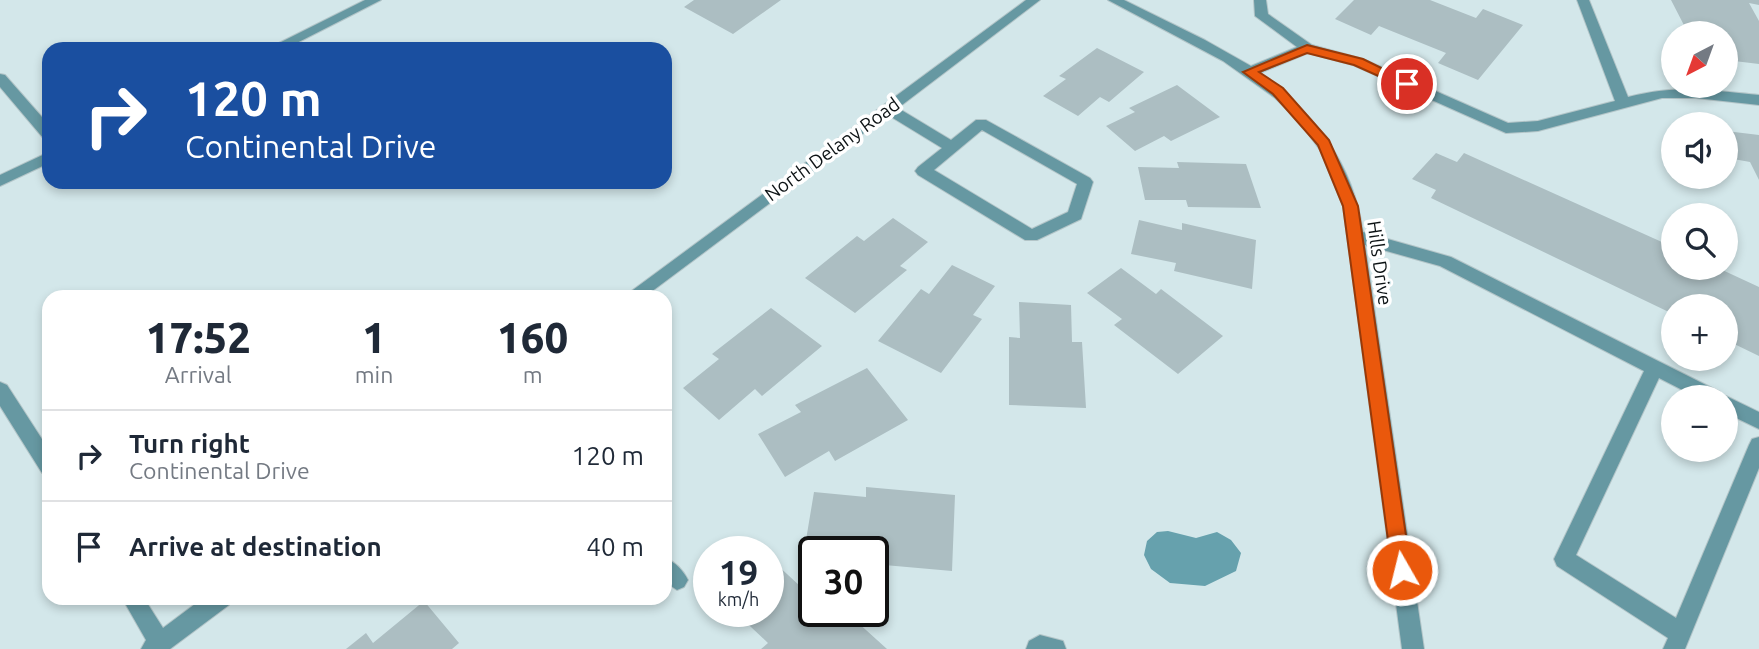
<!DOCTYPE html>
<meta charset="utf-8">
<style>
body{margin:0;font-family:Ubuntu,sans-serif;background:#f2f2f3;color:#1f2937;height:100vh;display:flex;flex-direction:column;font-size:26px;white-space:nowrap}
*{box-sizing:border-box;margin:0}
p{font-size:23px;color:#747a83}
.icon{flex:none;width:38px;height:38px;fill:none;stroke:currentColor;stroke-width:2;stroke-linecap:round;stroke-linejoin:round}
.map{position:relative;flex:1;overflow:hidden}
.details{position:absolute;left:42px;top:290px;width:630px;height:315px;display:flex;flex-direction:column;background:#fff;border-radius:21px;box-shadow:0 4px 10px #0003}
.details>*{flex:none}
.top-card{position:absolute;left:42px;top:42px;width:630px;height:147px;border-radius:21px;box-shadow:0 4px 10px #0003;background:#1a4fa0;color:#fff;overflow:hidden}
.needle{width:46px;rotate:221deg}
.controls{position:absolute;left:1661px;top:21px;display:grid;gap:14px}
.controls a{display:grid;place-items:center;width:77px;height:77px;border-radius:50%;background:#fff;box-shadow:0 4px 10px #0003;font-size:35px}
.speed{position:absolute;left:693px;top:536px;display:flex;gap:14px;font-size:35px;font-weight:700;text-align:center}
.speed>*{display:grid;place-content:center;width:91px;height:91px;border-radius:50%;background:#fff;box-shadow:0 4px 10px #0003;line-height:1}
.speed small{font-size:18px;font-weight:400}
.speed .limit{border:4px solid #111;border-radius:10px;background:#fff;color:#111}
.pin{position:absolute;display:grid;place-items:center;width:60px;height:60px;color:#fff;margin:-30px;border:4px solid #fff;border-radius:50%;box-shadow:0 2px 7px #0007}
.me{position:absolute;width:77px;margin:-38px;rotate:352deg;stroke-linejoin:round;filter:drop-shadow(0 0 5px #0008)}
.turn{display:flex;align-items:center;gap:24px;height:147px;padding:0 28px;font-size:32px}
.turn .icon{width:91px;height:91px;stroke-width:2.5}
.turn b{display:block;font-size:49px;line-height:60px}
.eta{display:flex;justify-content:space-evenly;align-items:center;height:119px;text-align:center}
.eta b{font-size:42px;font-weight:800;line-height:49px}
ul{padding:0;list-style:none}
li{display:flex;align-items:center;gap:21px;height:91px;padding:0 28px;border-top:2px solid #e0e1e3}
li div{flex:1}
li b{display:block;font-size:26px}
li em{font-style:normal}
.map>svg:first-child{display:block}
.water{fill:#66a1ad}
.building{fill:#acbec2}
.lines{fill:none;stroke-linecap:round;stroke-linejoin:round}
.minor-casing{stroke:#b3c5c8;stroke-width:2}
.minor{fill:#6698a2;fill-rule:evenodd}
.route{fill:#ea580c;stroke:#983908;stroke-width:2}
.labels{text-anchor:middle;dominant-baseline:central;stroke-width:7;stroke-linejoin:round;paint-order:stroke}
.street-label{font-size:19px;fill:#0c1214;stroke:#fff}
</style>
<div class="map">
<svg width="1759" height="649" viewBox="0 0 1759 649">
<rect width="100%" height="100%" fill="#d3e7ea"/>
<path class="water" d="M1168 531 1196 538 1217 532 1231 540 1241 553 1236 571 1205 586 1170 583 1151 569 1144 555 1147 541 1157 532Z"/>
<path class="building" d="M694 0H781L733 34 684 7Z
M1354 0H1430L1476 18 1483 9 1523 25 1478 80 1438 63 1446 53 1379 26 1371 35 1335 19Z
M1671 0H1759V5L1749 3 1759 21V64L1726 60V33H1688Z
M1097 48 1144 72 1109 102 1100 97 1078 116 1043 96 1066 79 1059 76Z
M1177 85 1220 117 1171 141 1164 136 1135 151 1106 126 1135 112 1129 108Z
M1726 131 1759 135V180L1750 162 1728 158 1726 153Z
M1436 153 1457 162 1464 153 1673 247V268H1718L1759 287V356L1726 340V306H1673V314L1431 198 1436 190 1412 179Z
M1177 162 1246 164 1261 208 1188 207 1186 200H1145L1138 167 1179 168Z
M893 218 928 242 900 266 907 270 855 313 805 278 857 236 864 241Z
M1139 220 1182 230V223L1256 240 1252 289 1174 271 1176 263 1131 254Z
M952 265 995 286 973 315 982 319 941 373 878 341 921 289 929 294Z
M1121 268 1156 294 1161 289 1223 336 1178 374 1114 325 1122 319 1087 293Z
M1019 302 1071 305 1072 342H1082L1086 408 1009 405V337L1020 338Z
M771 308 822 346 762 396 755 389 719 420 683 388 719 359 712 354Z
M867 368 908 420 835 461 829 451 785 477 758 434 801 412 795 405Z
M866 487 955 495 952 571 873 564V551L805 546 814 492 866 497Z
M774 562 814 599V611H845L887 649H761L768 643 734 611H768V567Z
M424 601 459 643 452 649H346L366 633 373 643Z"/>
<g class="lines">
<defs>
<path id="minor" d="M365 0H381L285 49H267Z
M1026 0H1040L898 108 951 140 976 120H986L1090 178 1093 182 1081 219 1037 240H1025L918 175 915 171 918 167 942 148 888 115 643 298H622ZM982 130 1077 184 1068 212 1032 229 934 170Z
M1108 0H1124L1205 40 1251 66 1297 47 1255 16 1254 0H1266L1268 14 1312 45 1363 59 1508 123 1538 121 1615 101 1577 0H1589L1628 97C1678 84 1708 90 1759 95V105L1696 98H1662L1538 131 1506 133 1353 65 1308 53 1260 73C1315 114 1353 163 1363 232L1451 257 1720 392 1722 397H1696L1659 378 1576 555 1676 618 1749 445 1752 439 1759 437V468L1685 649H1663L1668 638 1557 566 1554 559 1644 371 1440 266 1365 245 1424 649H1402L1343 206 1320 150 1298 120 1275 98 1223 61Z
M0 74 5 75 49 125V140L44 139 0 87Z
M49 152V163L0 186V175Z
M0 382 7 385 49 450V476L42 473 0 406Z
M1726 396 1759 412V429L1726 413V397H1723Z
M665 558C675 562 683 570 688 580L684 587 677 590 665 582Z
M122 598H144L163 628 203 598H231L229 605 170 649H141L146 640Z
M1040 635 1063 641 1066 649H1026L1029 641Z"/>
</defs>
<use href="#minor" class="minor-casing"/>
<use href="#minor" class="minor"/>
</g>
<path class="route" d="M1307 45 1363 59 1414 84 1407 88 1403 87 1354 65 1307 53 1259 72 1283 88 1329 140 1358 206 1411 570 1409 576 1402 579 1395 576 1392 570 1343 206 1318 145 1273 94 1243 72Z"/>
<g class="labels">
<g class="street-label">
<text transform="translate(832 149) rotate(-36)">North Delany Road</text>
<text transform="translate(1380 263) rotate(82)">Hills Drive</text>
</g>
</g>
</svg>
<div class="controls">
<a><svg class="needle" viewBox="-14 -14 28 28"><path d="M0-13l5 13h-10z" fill="#e53935"/><path d="M0 13l5-13h-10z" fill="#747a83"/></svg></a>
<a><svg class="icon" aria-label="sound" viewBox="0 0 24 24"><path d="M4 9h4l5-4v14l-5-4H4zM17 9q2 3 0 6"/></svg></a>
<a><svg class="icon" aria-label="search" viewBox="0 0 24 24"><circle cx="10" cy="10" r="6"/><path d="M15 15l6 6"/></svg></a>
<a>+</a>
<a>−</a>
</div>
<div class="speed"><div>19<small>km/h</small></div><div class="limit">30</div></div>
<div class="pin" style="left:1407px;top:84px;background:#d93025"><svg class="icon" aria-label="arrive" viewBox="0 0 24 24"><path d="M6 21V4h12l-3 4 3 4H6"/></svg></div>
<svg class="me" style="left:1402px;top:570px" viewBox="-20 -20 40 40"><circle r="17" fill="#ea580c" stroke="#fff" stroke-width="3"/><path d="M0-11L8 9 0 5-8 9z" fill="#fff"/></svg>
<div class="top-card">
<div class="turn"><svg class="icon" aria-label="right" viewBox="0 0 24 24"><path d="M7 20v-9h11M14 6l5 5-5 5"/></svg><div><b>120 m</b>Continental Drive</div></div>
</div>
<section class="details">
<div class="eta">
<div><b>17:52</b><p>Arrival</p></div>
<div><b>1</b><p>min</p></div>
<div><b>160</b><p>m</p></div>
</div>
<ul>
<li><svg class="icon" aria-label="right" viewBox="0 0 24 24"><path d="M7 20v-9h11M14 6l5 5-5 5"/></svg><div><b>Turn right</b><p>Continental Drive</p></div><em>120 m</em></li>
<li><svg class="icon" aria-label="arrive" viewBox="0 0 24 24"><path d="M6 21V4h12l-3 4 3 4H6"/></svg><div><b>Arrive at destination</b></div><em>40 m</em></li>
</ul>
</section>
</div>
